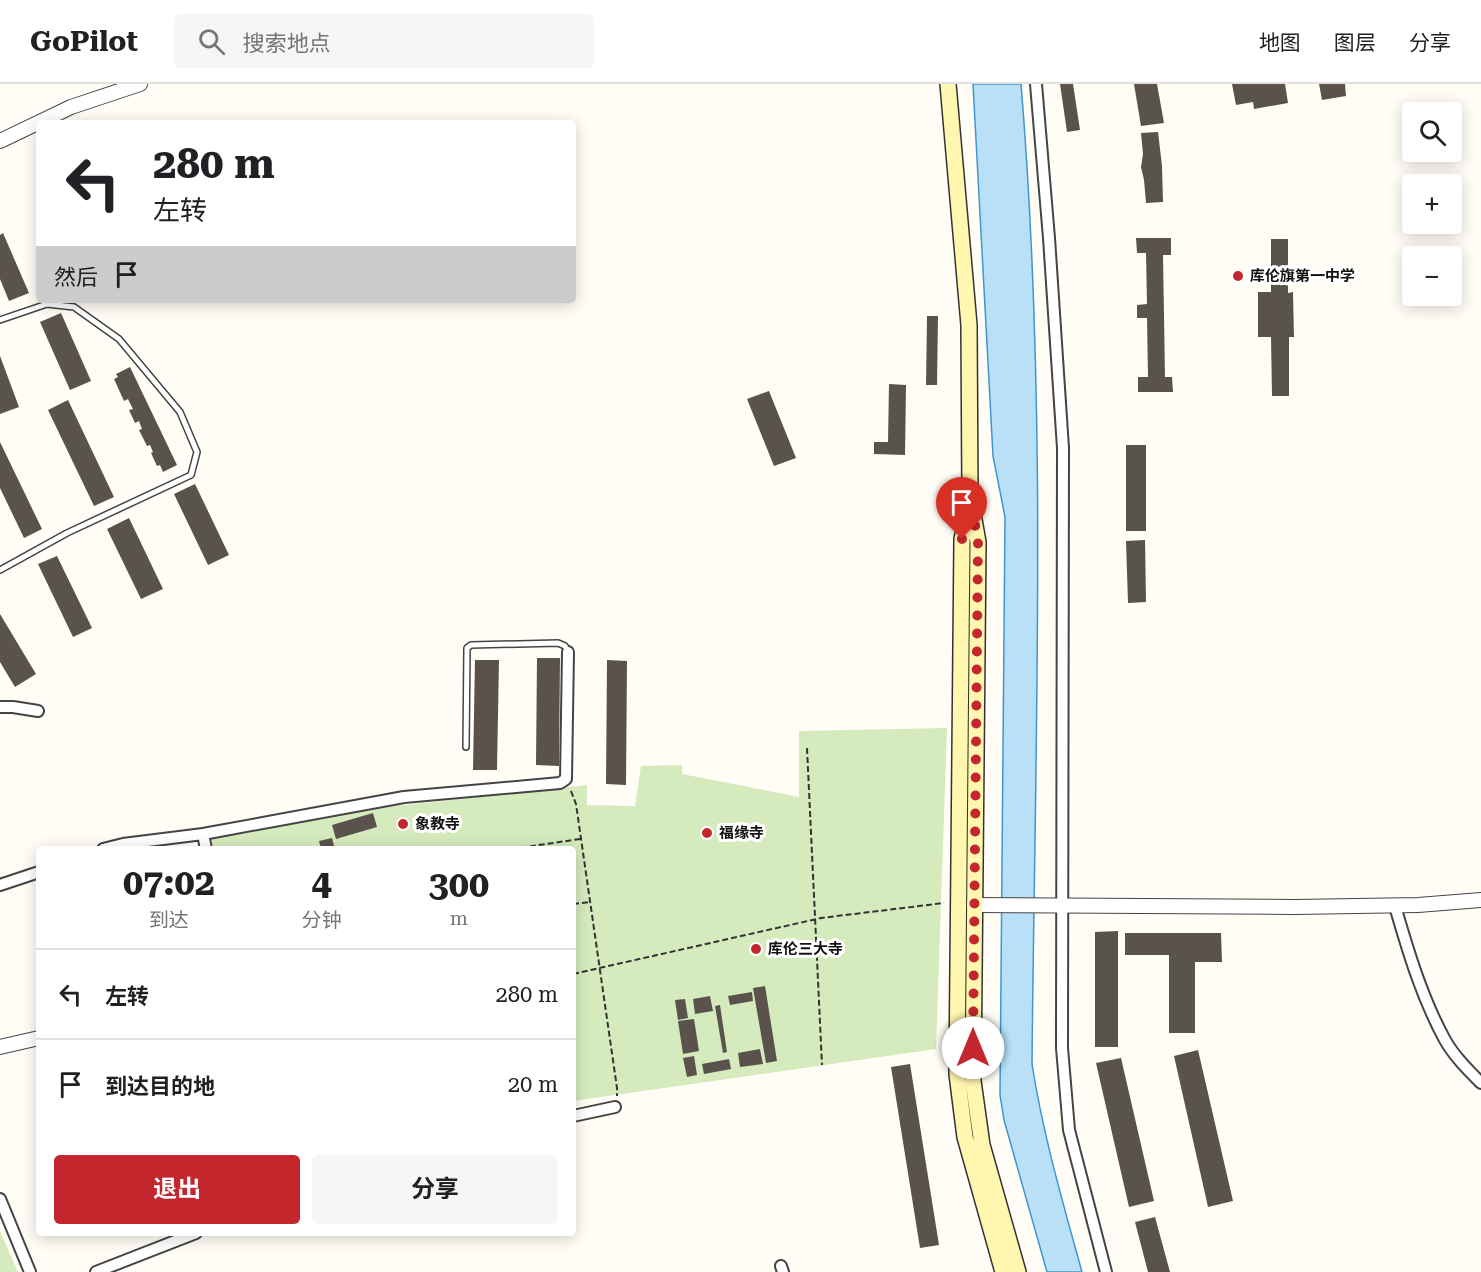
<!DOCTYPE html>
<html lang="zh">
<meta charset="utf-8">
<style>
body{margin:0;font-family:"Roboto Serif","Noto Sans SC",serif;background:#f6f6f6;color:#202124;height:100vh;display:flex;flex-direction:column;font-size:22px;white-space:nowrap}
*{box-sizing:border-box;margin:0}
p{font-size:20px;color:#757577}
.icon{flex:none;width:33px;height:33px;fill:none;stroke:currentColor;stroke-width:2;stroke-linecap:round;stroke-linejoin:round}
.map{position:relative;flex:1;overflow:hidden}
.panel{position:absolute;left:36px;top:762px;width:540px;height:390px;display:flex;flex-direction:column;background:#fff;border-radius:6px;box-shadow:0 3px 15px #0003}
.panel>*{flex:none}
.top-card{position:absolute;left:36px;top:36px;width:540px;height:183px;border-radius:6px;box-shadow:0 3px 15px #0003;background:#fff;color:#202124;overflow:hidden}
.controls{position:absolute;left:1402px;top:18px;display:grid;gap:12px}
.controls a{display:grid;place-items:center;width:60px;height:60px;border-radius:6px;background:#fff;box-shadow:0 3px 15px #0003;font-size:30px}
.pin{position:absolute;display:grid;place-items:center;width:51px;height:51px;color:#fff;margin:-62px -26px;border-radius:50% 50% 50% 0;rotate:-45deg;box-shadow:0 0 6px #0007}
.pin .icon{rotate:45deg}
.me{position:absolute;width:66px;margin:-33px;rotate:0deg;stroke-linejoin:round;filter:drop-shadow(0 0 4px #0008)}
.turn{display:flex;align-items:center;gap:21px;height:126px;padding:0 18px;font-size:27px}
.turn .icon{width:78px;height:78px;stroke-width:2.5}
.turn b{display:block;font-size:42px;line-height:51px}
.then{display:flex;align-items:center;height:57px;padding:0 18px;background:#0003;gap:12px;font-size:22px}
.eta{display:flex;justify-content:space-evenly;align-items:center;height:102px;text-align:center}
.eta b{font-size:36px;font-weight:700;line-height:42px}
.action{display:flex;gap:12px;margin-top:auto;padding:12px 18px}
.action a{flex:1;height:69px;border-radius:6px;background:#c4262e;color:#fff;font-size:24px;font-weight:700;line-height:69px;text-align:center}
.action a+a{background:#f6f6f6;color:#202124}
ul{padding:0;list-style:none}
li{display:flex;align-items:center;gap:18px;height:90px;padding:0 18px;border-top:2px solid #e0e0e0}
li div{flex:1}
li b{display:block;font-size:22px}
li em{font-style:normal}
header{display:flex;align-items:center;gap:36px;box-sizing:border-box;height:84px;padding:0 30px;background:#fff;border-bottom:2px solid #e0e0e0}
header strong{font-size:28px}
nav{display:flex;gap:33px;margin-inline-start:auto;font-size:21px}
.search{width:420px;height:54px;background:#f6f6f6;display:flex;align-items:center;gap:15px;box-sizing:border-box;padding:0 21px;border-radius:6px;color:#757577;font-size:22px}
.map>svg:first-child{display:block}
.green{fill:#d5ebbd}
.water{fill:#b9e0f7;stroke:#3f96cf;stroke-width:1.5}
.building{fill:#5a524d}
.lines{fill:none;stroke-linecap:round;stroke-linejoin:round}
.service-casing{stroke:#444;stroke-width:8}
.minor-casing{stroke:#444;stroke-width:14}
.tertiary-casing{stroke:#444;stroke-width:16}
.secondary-casing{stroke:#333;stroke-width:18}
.path{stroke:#333;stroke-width:2;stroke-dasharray:6 3;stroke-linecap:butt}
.service{stroke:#fff;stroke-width:5}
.minor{stroke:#fff;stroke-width:10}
.tertiary{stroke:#fff;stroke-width:14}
.secondary{stroke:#fff6b0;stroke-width:15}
.route{stroke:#c4262e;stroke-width:10;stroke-dasharray:0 18}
.poi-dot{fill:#c4262e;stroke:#fff;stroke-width:2}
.labels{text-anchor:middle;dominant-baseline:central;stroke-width:6;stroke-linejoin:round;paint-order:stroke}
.poi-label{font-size:15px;font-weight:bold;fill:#111;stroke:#fff;text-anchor:start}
</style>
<header>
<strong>GoPilot</strong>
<div class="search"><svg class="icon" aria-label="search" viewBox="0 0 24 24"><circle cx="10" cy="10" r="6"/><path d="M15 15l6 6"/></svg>搜索地点</div>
<nav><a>地图</a><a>图层</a><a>分享</a></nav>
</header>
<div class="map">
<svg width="1481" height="1188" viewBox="0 0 1481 1188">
<rect width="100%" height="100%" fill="#fffdf5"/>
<path class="green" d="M947 644 936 965 573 1017V765H213L211 755 369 725 587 701V721L635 722 641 682 682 681V690L799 713V647Z
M0 1147 18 1188H0Z"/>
<path class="water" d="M973 0H1021C1048 326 1035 654 1032 980 1043 1051 1063 1119 1082 1188H1047L1004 1036 1000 1011 1005 433 993 372Z"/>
<path class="building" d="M1060 0H1073L1080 46 1067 48Z
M1134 0H1157L1164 39 1141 42Z
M1232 0H1285L1288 19 1254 25 1253 18 1236 21Z
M1319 0H1345L1346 12 1322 16Z
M1158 48 1162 82 1163 118 1146 119 1144 96 1141 83 1143 70 1141 49Z
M3 149 29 209 9 217 0 195V151Z
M1136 154H1171V171H1163L1165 293H1172L1173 308H1138V293H1148L1147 234H1137V221L1147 220 1146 169H1137Z
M1271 155H1288V209L1293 208 1294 253H1289V312H1272L1271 253H1258V208H1271Z
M61 229 91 297 70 306 40 238Z
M927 232H938L937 301H926Z
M0 272 19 323 0 330Z
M130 283 177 381 163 388 160 381 157 382 151 369 153 368 150 361 147 362 139 346 142 345 139 337 135 339 129 326 133 325 128 315 124 317 114 295 118 293 116 290Z
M889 300 906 301 905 371 874 370V358H888Z
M769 307 796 374 774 382 747 315Z
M68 316 114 413 94 422 48 326Z
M0 358 42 445 24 454 0 404Z
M1126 361H1146V447H1126Z
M195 400 229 471 208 481 174 410Z
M129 434 163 505 141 515 107 445Z
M1145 456 1146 518 1128 519 1126 457Z
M57 472 92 544 73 553 38 480Z
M0 530 36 590 15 603 0 578Z
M537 574H560L559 682 536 681Z
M475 576H499L497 686H473Z
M607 576 627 577 626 701 606 700Z
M373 729 377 743 336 755 332 741Z
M332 754 335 765H321L319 757Z
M1118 847V963H1095V848Z
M1125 849H1221L1222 878H1195V949H1169V871H1125Z
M765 902 777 977 766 979 753 904Z
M752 908 753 917 730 921 728 912Z
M710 912 713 927 695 930 693 915Z
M685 915 688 934 678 936 675 916Z
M720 921 727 968 723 969 715 922Z
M694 935 699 967 683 970 678 937Z
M760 965 763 980 740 983 738 969Z
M1198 966 1233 1117 1208 1123 1174 972Z
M694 972 697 991 687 993 683 974Z
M1121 974 1154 1117 1129 1123 1096 979Z
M729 975 731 985 704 990 702 980Z
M910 980 939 1161 920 1164 891 983Z
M1155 1133 1170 1188H1148L1135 1138Z"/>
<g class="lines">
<defs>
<path id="service" d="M0 236 47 220 74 223 119 255 180 328 197 368 191 391 67 449 0 486
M466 663 467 564 471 561 558 559 565 562 568 568"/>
<path id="minor" d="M1036 0 1049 154 1063 364 1062 964 1069 1046 1106 1188
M0 623H13L38 627
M103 765 123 760 203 750
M206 765 203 750 404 713 560 699 566 695 568 568
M0 801 39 788
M1395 822C1408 867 1422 914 1445 956 1454 972 1468 986 1481 999
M573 1032 615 1023
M0 1115 30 1188
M781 1182 783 1188
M96 1188 196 1149"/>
<path id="tertiary" d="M0 57 71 23 140 0
M974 821 1295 823 1418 821 1481 816
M0 963 39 954"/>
<path id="secondary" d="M948 0 969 241 970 413 978 458 973 997 982 1061 1018 1188
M969 422 962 455 957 990 965 1053 1003 1188"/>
</defs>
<use href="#service" class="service-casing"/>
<use href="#minor" class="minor-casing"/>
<use href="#tertiary" class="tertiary-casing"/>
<use href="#secondary" class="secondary-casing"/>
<path class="path" d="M807 664 822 981
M571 707 576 720 617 1004V1012
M512 765 580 755
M573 820 590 818
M573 890 821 834 944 819"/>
<use href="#service" class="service"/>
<use href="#minor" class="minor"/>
<use href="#tertiary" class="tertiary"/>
<use href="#secondary" class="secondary"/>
</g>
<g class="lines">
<path class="route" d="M962 455 970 413 978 458 973 964"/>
</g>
<g class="poi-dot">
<circle cx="1238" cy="192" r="6"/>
<circle cx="403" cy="740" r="6"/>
<circle cx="707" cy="749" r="6"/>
<circle cx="756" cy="865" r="6"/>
</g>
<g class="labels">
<g class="poi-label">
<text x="1250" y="192">库伦旗第一中学</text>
<text x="415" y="740">象教寺</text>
<text x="719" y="749">福缘寺</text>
<text x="768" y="865">库伦三大寺</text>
</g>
</g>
</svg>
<div class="controls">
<a><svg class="icon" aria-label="search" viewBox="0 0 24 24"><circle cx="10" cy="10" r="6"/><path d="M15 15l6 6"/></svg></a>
<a>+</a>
<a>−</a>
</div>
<div class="pin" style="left:962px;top:455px;background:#d93025"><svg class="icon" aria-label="arrive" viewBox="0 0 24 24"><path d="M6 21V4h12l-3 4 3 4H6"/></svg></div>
<svg class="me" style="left:973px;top:964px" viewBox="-20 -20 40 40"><circle r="19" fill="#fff"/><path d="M0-13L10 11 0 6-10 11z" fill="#c4262e"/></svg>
<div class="top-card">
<div class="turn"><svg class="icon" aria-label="left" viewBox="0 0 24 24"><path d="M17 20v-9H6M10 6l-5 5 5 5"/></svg><div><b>280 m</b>左转</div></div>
<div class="then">然后<svg class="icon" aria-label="arrive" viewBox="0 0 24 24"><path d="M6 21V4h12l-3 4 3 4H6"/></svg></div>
</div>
<section class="panel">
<div class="eta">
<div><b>07:02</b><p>到达</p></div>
<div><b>4</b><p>分钟</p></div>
<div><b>300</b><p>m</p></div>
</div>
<ul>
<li><svg class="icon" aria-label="left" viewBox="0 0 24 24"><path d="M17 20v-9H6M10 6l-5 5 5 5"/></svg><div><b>左转</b></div><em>280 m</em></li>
<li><svg class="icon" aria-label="arrive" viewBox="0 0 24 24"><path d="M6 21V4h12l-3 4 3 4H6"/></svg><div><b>到达目的地</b></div><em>20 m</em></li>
</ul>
<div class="action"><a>退出</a><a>分享</a></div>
</section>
</div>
